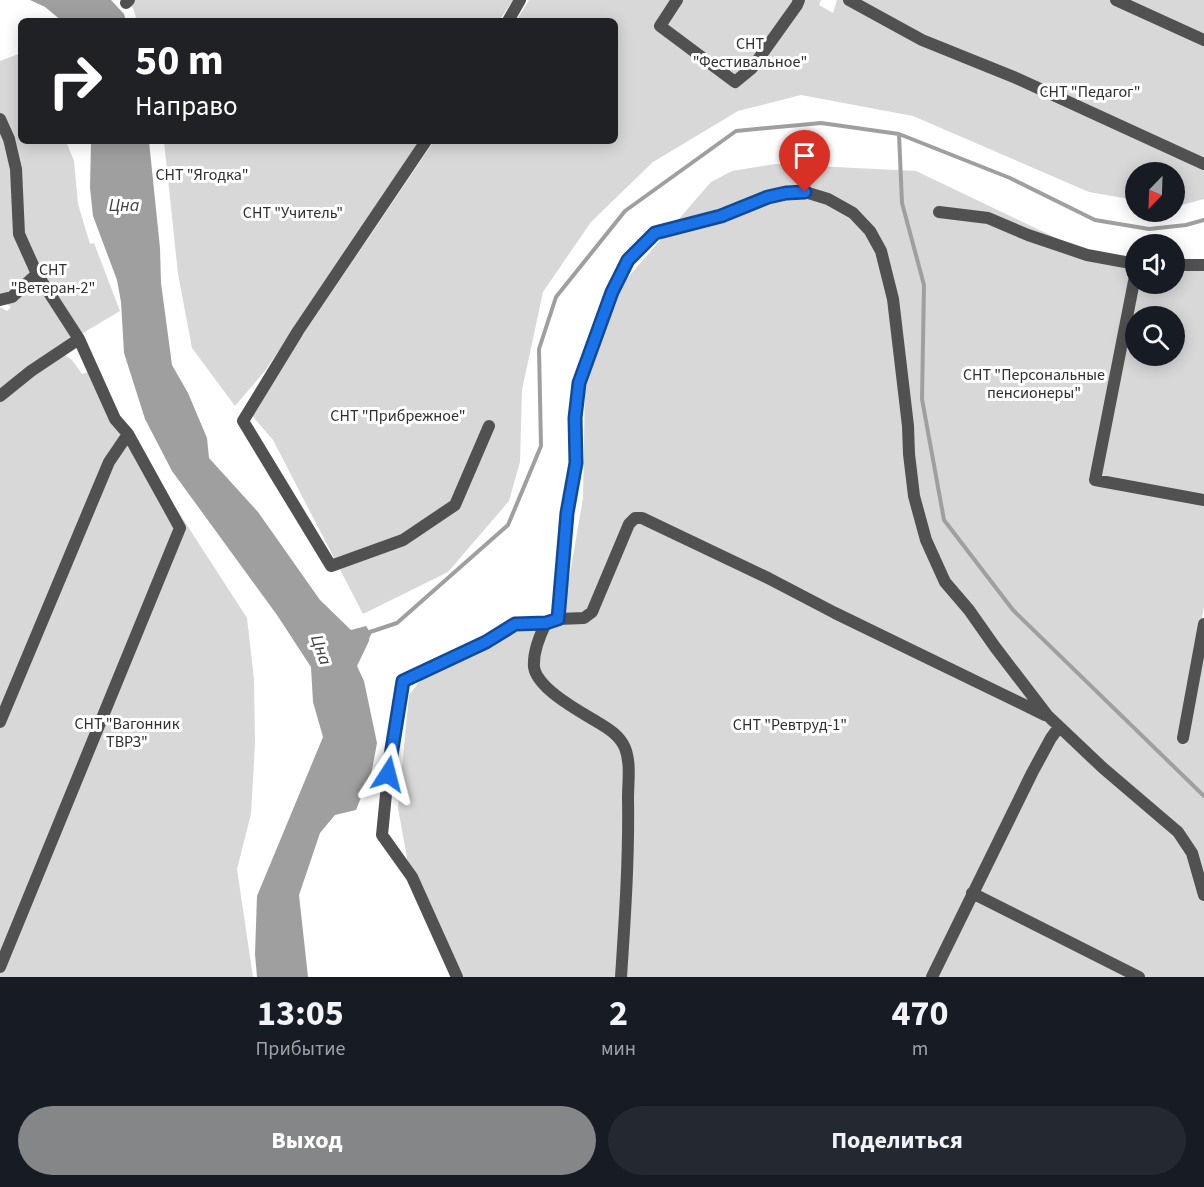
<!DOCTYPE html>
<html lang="ru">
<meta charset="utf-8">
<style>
body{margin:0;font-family:"Source Sans 3",sans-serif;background:#242831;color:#f1f3f6;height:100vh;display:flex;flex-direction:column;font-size:22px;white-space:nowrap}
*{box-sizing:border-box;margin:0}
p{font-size:20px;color:#9ea1a6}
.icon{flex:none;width:33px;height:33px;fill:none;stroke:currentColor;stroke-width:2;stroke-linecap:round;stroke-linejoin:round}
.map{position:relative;height:977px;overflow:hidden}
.details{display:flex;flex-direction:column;background:#171b24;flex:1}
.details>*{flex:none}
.top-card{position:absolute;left:18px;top:18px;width:600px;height:126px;border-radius:9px;box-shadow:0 3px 15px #0003;background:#202124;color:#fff;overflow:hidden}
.needle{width:39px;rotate:203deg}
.buttons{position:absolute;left:1125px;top:162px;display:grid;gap:12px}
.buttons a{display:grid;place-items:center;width:60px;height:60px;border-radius:50%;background:#171b24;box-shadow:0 3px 15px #0003;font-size:30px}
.pin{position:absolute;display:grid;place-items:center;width:51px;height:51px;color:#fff;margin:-62px -26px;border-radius:50% 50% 50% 0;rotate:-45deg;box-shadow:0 0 6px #0007}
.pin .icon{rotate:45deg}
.me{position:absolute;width:66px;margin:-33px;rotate:9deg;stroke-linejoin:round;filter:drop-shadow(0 0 4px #0008)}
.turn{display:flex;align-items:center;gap:21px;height:126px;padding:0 18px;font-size:27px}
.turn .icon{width:78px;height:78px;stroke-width:2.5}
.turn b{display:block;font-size:42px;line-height:51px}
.eta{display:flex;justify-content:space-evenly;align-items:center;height:102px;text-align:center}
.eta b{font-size:36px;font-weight:700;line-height:42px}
.action{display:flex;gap:12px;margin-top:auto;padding:12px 18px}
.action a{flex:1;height:69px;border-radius:36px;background:#858687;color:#fff;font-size:24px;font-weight:700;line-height:69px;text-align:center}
.action a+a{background:#242831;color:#f1f3f6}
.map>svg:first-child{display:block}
.green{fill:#d8d8d8;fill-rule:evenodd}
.water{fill:#9f9f9f}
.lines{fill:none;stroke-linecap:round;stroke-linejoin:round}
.stream{stroke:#9f9f9f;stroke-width:4}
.minor{stroke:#515151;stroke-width:12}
.route-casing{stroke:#114b97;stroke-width:15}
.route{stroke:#1a73e8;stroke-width:10}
.labels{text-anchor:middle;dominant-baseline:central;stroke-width:6;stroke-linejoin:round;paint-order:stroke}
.park-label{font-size:16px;fill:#2f2f2f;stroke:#fff}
.water-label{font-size:18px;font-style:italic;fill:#404040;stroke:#fff}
</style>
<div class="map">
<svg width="1204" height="977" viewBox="0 0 1204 977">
<rect width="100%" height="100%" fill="#fff"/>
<path class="green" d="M122 0H513L499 21H137L133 8Z
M529 0H821L819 5 833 13 837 0H1204V199L1174 207V172H1136L1135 200 1089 192 913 116 801 95 738 111 653 162 591 222 543 292 522 390 520 462 509 501 448 572 363 614 273 440 250 413 434 141H615V21H516Z
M21 53V141H66L74 161 78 204 90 244 94 243 120 311 56 349 72 360 82 374 88 372 247 618 254 679 255 744 251 814 237 869 253 977H0V307L7 311 11 307 0 299V61Z
M164 141H419L265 371 235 406 192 348 178 274Z
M775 164 916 171 1073 246 1135 265 1136 284H1174L1175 268 1204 269V496L1090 475 1089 481 1204 503V607L1179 739 1186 745 1204 646V977H460L409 869 398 808 409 695 422 678 505 624 563 614 583 498 585 383 601 331 623 283 711 182 732 171ZM1136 316H1174V356H1136Z"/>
<path class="water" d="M30 0H111L124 14 126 21H62L45 7Z
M91 141H149L160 248 161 283 172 365 188 393 207 438 209 458 258 512 320 600 351 630 366 626 370 632 369 641 357 666 364 681 377 743 372 770 356 810 335 815 320 833 299 895 308 977H257L255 954 257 896 323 737 313 702 311 667 277 615 172 471 145 419 124 353 121 302 117 280 93 216 90 188Z"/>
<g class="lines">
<path class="stream" d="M899 134 902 203 924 285 922 399 944 520 1013 610 1204 796
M368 636 370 632 397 623 508 525 541 446 539 349 556 297 625 211 736 131 821 123 899 134 1010 178 1095 220 1149 229 1186 225 1204 220"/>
<path class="minor" d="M677 0 660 26 735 82 752 68 797 5 799 0
M849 0 922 40 1016 78 1204 164
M1116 0 1204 40
M126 3 129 0
M508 21 520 0
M0 119 9 139 16 169 19 234 37 274
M426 141 298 331 243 421 331 566 403 540 455 505 489 426
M939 212 988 218 1028 235 1087 255 1136 264
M1174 265H1204
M1136 271 1095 480 1204 500
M0 300 12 297 37 274 79 339 115 419 128 434 109 462 0 722
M0 396 31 371 79 339
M558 619 567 513 575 463V418L579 383 612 292 628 260 655 233 721 217 768 197 786 193 805 192 828 199 853 213 870 231 881 251 893 299 908 426 909 454 914 496 926 540 945 582 969 610 995 647 1047 715 1103 768 1178 832 1192 853 1204 895
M546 623C540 635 533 653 534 667 537 689 581 712 599 723 609 729 620 736 625 748 631 763 628 782 628 798 629 858 625 917 621 977
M1183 738 1204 624
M972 893 1139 977
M0 967 180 528 128 434
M457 977 412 877 382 835 388 774 403 681 486 642 515 624 546 623 558 619 584 618 592 612 629 524 635 518H642L768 578 835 613 1045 715
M932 977 1032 773 1051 738 1059 727"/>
</g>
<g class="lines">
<defs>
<path id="route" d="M388 774 403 681 486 642 515 624 546 623 558 619 567 513 576 463 575 418 579 383 612 292 628 260 655 233 721 216 768 197 786 193 805 192"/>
</defs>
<use href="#route" class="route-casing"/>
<use href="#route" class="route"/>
</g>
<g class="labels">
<g class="park-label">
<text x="750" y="44">СНТ<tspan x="750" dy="18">"Фестивальное"</tspan></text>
<text x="1090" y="92">СНТ "Педагог"</text>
<text x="202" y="175">СНТ "Ягодка"</text>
<text x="293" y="213">СНТ "Учитель"</text>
<text x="53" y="270">СНТ<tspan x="53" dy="18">"Ветеран-2"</tspan></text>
<text x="1034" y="375">СНТ "Персональные<tspan x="1034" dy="18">пенсионеры"</tspan></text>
<text x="398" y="416">СНТ "Прибрежное"</text>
<text x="127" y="724">СНТ "Вагонник<tspan x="127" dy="18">ТВРЗ"</tspan></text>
<text x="790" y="725">СНТ "Ревтруд-1"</text>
</g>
<g class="water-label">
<text x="124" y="205">Цна</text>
<text transform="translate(321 650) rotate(71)">Цна</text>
</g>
</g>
</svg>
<div class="buttons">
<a><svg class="needle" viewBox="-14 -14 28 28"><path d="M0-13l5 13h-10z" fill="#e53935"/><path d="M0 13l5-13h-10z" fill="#9ea1a6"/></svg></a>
<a><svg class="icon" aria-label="sound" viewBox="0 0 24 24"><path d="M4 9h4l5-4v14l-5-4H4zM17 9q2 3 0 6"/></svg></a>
<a><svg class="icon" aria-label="search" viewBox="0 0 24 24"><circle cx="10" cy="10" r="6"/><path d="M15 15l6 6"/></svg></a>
</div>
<div class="pin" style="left:805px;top:192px;background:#d93025"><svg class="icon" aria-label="arrive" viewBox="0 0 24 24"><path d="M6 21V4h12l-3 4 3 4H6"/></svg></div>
<svg class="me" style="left:388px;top:774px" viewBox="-20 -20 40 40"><path d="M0-17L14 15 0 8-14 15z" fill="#1a73e8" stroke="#fff" stroke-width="4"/></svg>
<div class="top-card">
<div class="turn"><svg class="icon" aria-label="right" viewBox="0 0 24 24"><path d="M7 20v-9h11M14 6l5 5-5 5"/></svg><div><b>50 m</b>Направо</div></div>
</div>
</div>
<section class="details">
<div class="eta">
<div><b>13:05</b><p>Прибытие</p></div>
<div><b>2</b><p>мин</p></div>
<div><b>470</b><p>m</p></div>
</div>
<div class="action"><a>Выход</a><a>Поделиться</a></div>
</section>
